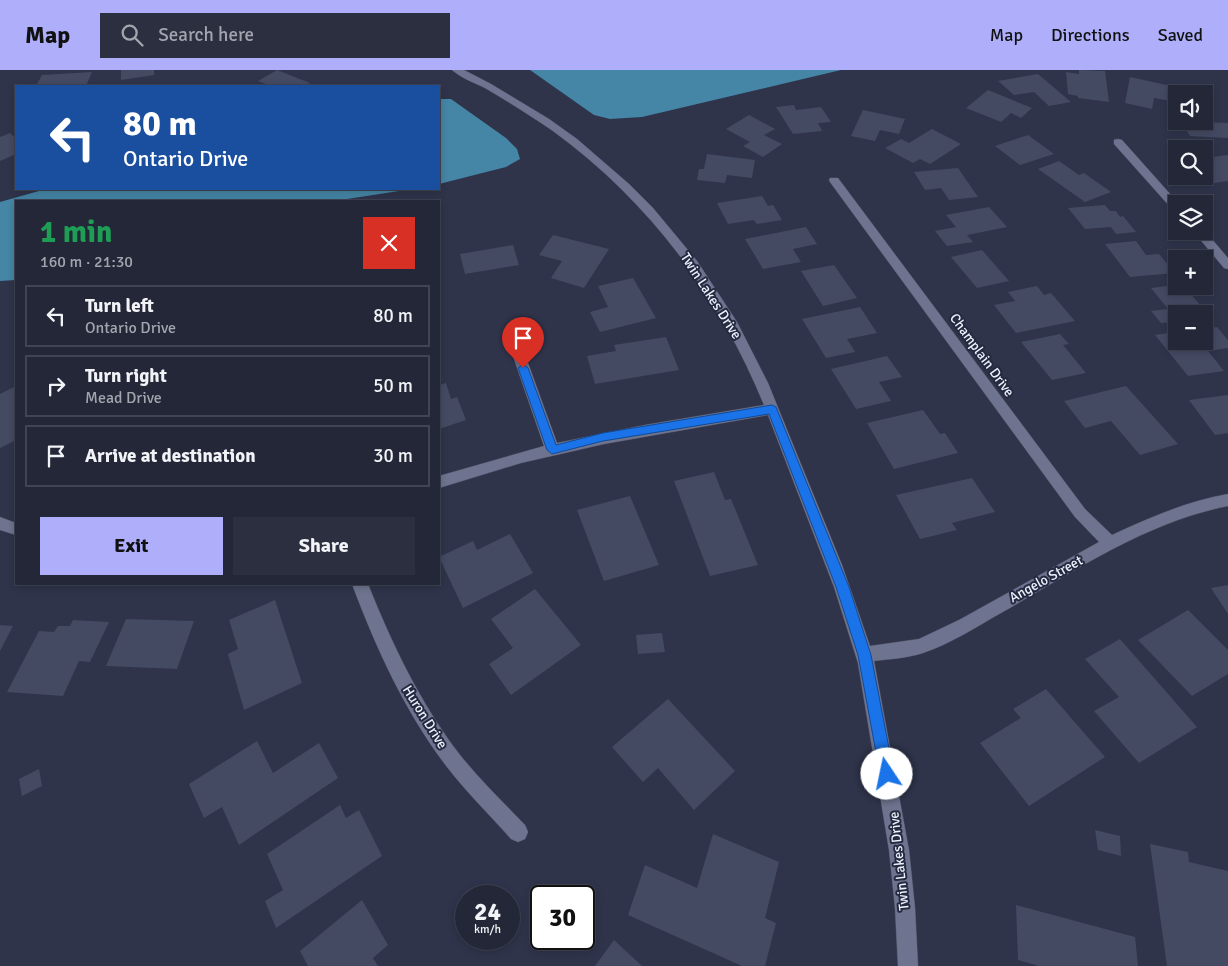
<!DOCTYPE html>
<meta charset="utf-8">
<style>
body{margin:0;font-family:Signika,sans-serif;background:#2b2f40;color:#f1f3f6;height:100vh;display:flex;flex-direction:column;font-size:19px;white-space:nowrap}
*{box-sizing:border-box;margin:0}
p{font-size:16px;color:#a3a5ae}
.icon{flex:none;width:28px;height:28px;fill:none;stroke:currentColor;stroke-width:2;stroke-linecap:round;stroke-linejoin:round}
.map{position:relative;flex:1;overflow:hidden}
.details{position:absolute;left:15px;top:130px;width:425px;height:385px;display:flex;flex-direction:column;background:#232738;border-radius:0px;box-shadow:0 2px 8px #0003,0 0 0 1px #404453}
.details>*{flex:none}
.hud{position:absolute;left:15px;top:15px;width:425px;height:105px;border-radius:0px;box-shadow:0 2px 8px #0003,0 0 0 1px #404453;background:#1a4fa0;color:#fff;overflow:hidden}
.controls{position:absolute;left:1168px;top:15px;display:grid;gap:10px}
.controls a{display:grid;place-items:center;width:45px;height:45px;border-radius:0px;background:#232738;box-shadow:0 2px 8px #0003,0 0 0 1px #404453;font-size:25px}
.speed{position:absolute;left:455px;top:815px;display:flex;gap:10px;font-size:25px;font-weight:700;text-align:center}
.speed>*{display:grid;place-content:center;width:65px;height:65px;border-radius:50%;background:#232738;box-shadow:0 2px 8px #0003,0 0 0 1px #404453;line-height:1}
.speed small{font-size:12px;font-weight:400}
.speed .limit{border:2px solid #111;border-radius:8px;background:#fff;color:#111}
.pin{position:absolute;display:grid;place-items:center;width:42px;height:42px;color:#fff;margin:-51px -21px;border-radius:50% 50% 50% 0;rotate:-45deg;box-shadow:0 0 5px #0007}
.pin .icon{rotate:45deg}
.me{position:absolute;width:55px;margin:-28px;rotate:349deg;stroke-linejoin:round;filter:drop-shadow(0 0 4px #0008)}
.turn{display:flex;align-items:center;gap:18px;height:105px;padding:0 25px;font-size:22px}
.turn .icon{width:65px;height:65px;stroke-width:2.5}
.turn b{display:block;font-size:35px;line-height:42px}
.round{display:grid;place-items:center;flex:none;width:52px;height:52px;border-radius:0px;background:#2b2f40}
.overview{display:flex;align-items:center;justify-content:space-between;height:85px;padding:0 25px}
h1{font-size:30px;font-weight:700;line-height:38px;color:#1e9e55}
.primary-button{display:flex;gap:10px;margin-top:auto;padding:10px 25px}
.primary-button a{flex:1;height:58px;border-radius:0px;background:#aeaefb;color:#111;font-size:20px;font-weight:700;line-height:58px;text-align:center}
.primary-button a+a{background:#2b2f40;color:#f1f3f6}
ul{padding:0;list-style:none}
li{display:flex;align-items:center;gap:15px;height:62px;margin:0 10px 8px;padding:0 15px;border:2px solid #404453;border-radius:0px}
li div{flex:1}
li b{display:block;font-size:19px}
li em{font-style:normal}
header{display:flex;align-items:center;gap:30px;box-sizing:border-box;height:70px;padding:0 25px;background:#aeaefb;color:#111}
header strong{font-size:24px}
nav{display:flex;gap:28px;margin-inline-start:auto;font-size:18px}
.search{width:350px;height:45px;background:#2b2f40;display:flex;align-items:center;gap:12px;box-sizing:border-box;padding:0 18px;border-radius:0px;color:#a3a5ae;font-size:19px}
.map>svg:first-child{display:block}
.water{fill:#4585a5}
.building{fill:#444a62}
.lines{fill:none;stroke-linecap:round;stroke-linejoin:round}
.street-casing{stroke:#4b4f61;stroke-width:1}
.street{fill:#6e748f;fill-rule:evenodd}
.route{fill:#1a73e8;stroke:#114b97}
.labels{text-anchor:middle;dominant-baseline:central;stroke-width:4;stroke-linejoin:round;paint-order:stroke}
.street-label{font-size:14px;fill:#eef2fe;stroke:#252a40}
</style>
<header>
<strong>Map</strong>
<div class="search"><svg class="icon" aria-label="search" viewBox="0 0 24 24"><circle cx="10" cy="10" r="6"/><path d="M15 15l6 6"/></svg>Search here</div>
<nav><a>Map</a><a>Directions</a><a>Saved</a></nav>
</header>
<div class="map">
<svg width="1228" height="896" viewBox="0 0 1228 896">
<rect width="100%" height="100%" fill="#2f344b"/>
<path class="water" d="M530 0H841L642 47 610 49 594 45Z
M439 29H451L506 68 517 79 520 89 506 97 439 114Z
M46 119H412L334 131H16V210L0 211V132Z"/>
<path class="building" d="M121 0H154V5L121 10Z
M277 0 310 13 305 16H271L258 11Z
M1079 0 1105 1 1109 32 1078 28V26L1068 24 1066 2 1079 4Z
M92 2 86 16H36L42 5Z
M1038 4 1071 32 1049 36 1034 22 1014 25 998 11Z
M1130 7 1180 18 1179 24H1176V32L1154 28 1152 39 1125 33Z
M988 20 1032 38 1021 48 1011 43 1001 52 966 38Z
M794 35 796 40 821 37 831 52 818 53 822 61 793 64 776 37Z
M863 40 905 49 899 64 880 60 875 71 851 66Z
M749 45 775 59 764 65 782 74 763 87 743 76 750 72 726 59Z
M1181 51 1228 53V68L1190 66Z
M932 59 961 74 930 94 920 89 913 93 885 78 901 69 909 73Z
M10 63 16 69V84L0 91V67Z
M1028 65 1054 84 1020 95 995 76Z
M707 84 755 90 752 108 727 105 725 113 697 110 699 99H704Z
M1228 85V111L1214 113 1204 102V98L1212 97 1204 88Z
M1059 91 1079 105 1084 103 1111 122 1085 132 1038 99Z
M958 98 978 127 949 130 941 118 925 120 914 102Z
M762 126 768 136 773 135 782 150 757 154 754 150 728 154 717 133Z
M1105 135 1110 141H1116L1120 147 1123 146 1136 162 1116 164 1111 157 1085 159 1068 138Z
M989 137 1007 157 967 165 973 172 947 176 935 161 956 157 946 145Z
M806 157 817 174 793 179 801 192 763 199 745 169Z
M553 165 609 179 584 218 551 208 562 191 539 185Z
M1136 171 1146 185 1159 184 1175 203 1130 207 1105 174Z
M513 175 519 195 465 204 460 184Z
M982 180 1009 211 977 218 951 187Z
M834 195 857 228 823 236 801 201Z
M633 208 656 248 600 262 590 242 608 237 598 216Z
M1176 215V216H1184L1211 248H1204V244H1176V252L1161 253 1151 241 1168 239 1151 218Z
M1037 216 1044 225 1051 223 1075 251 1016 263 994 235 1015 231 1008 222Z
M860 237 877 263 847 269 855 282 826 288 802 249Z
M1217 257 1228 270V278L1208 281 1224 301 1188 306 1155 265 1176 262V271H1204V259Z
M1060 264 1069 274 1063 275 1086 303 1052 310 1021 272Z
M666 267 679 300 595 314 587 286 616 281 614 275Z
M887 286 902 307 879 312 891 331 856 339 831 299Z
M446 313 451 329 457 327 466 350 439 359V315Z
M16 316V370L0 378V324Z
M1126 316 1178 374 1140 385 1111 351 1085 358 1064 331Z
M1228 325V363L1215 365 1189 330Z
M923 340 940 364 945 363 958 383 894 399 867 353Z
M714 402 725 430 731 429 758 495 710 506 674 411Z
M972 408 995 442 952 453 957 460 920 469 896 425Z
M630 426 659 495 604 511 577 440Z
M510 464 533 503 463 538 439 487 473 471 477 480Z
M1228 515V544L1211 518Z
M535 519 581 575 511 625 489 594 513 578 491 549Z
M275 530 302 613 244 640 228 584 238 579 229 550Z
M1188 540 1228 580V604L1192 626 1138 570Z
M126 549 194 551 177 599 106 596Z
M73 550 109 552 90 592 79 591 63 626 7 622 39 561 54 562 58 556H70Z
M0 555 13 556 0 581Z
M662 563 665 582 638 584 636 565Z
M1120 569 1197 657 1139 693 1094 641 1119 627 1085 589Z
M1046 619 1105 687 1029 736 980 673 1021 648 1013 639Z
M668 629 735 701 694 740 658 698 643 712 612 677Z
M257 671 273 703 319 673 338 708 239 775 222 737 204 748 189 714Z
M39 699 42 716 22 726 19 709Z
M340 735 346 748 359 740 382 786 276 858 265 831 283 820 267 784Z
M1095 760 1120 766 1121 786 1098 780Z
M713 764 779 792 765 848 776 853 765 896H742L628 845 645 795 697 818Z
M1150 774 1188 782 1189 792 1228 801V896H1167Z
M362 830 388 875 373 888 378 896H308L300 881Z
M1016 835 1135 867 1138 896H1039L1018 890Z
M614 870 642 896H595Z"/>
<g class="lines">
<defs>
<path id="street" d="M452 0H464L491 14 549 49 577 69 629 114 653 138 697 191 737 252 768 313 842 495 870 576 919 569 959 550 1099 472 1075 447 830 112 829 110 830 108H838L1085 439 1112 465C1149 448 1187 431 1228 424V436C1146 452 1073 502 1001 543 976 557 950 574 923 583 908 588 890 589 874 591L909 780 915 838 918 896H898L895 838 889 780 858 593 834 517 768 345 604 374 521 393 439 418V406L544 376 504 260 510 256 516 260 557 373 645 355 764 335C719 225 649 131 553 61 531 46 509 32 485 18 475 13 461 8 452 0Z
M1118 69 1122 70 1179 134H1176V140L1172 139 1114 74V70Z
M1204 160 1228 188V199L1224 198 1193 161Z
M0 447 16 453V465L0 460Z
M352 514H368C392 574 420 633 460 685 480 710 503 732 525 755L528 762 525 769 518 772 511 769C490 745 467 723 447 697 405 642 376 578 352 514Z"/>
</defs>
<use href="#street" class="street-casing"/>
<use href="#street" class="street"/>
</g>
<path class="route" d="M523 294 528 298 556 375 603 363 772 335 776 337 849 517 871 585 894 704 892 709 887 711 882 709 880 704 858 585 836 517 769 344 603 371 552 384 547 380 518 298Z"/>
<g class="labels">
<g class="street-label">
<text transform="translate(711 226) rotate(57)">Twin Lakes Drive</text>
<text transform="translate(982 285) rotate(54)">Champlain Drive</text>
<text transform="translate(1046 509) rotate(-29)">Angelo Street</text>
<text transform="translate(425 647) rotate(58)">Huron Drive</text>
<text transform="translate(899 791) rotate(-96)">Twin Lakes Drive</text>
</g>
</g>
</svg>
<div class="controls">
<a><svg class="icon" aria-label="sound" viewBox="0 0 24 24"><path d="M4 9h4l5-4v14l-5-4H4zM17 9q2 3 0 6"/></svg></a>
<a><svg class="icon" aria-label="search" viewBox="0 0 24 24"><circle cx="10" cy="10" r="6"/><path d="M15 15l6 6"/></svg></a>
<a><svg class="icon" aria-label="layers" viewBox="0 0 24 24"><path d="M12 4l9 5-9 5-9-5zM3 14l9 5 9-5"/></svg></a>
<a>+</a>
<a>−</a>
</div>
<div class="speed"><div>24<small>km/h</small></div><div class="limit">30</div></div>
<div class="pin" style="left:523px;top:298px;background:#d93025"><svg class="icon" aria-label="arrive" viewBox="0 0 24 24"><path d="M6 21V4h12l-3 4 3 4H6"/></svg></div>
<svg class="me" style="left:887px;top:704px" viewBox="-20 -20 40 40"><circle r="19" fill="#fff"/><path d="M0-13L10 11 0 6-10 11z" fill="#1a73e8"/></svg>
<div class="hud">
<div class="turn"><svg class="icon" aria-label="left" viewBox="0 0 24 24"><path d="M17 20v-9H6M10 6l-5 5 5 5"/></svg><div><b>80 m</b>Ontario Drive</div></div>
</div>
<section class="details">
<div class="overview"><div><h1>1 min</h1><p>160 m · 21:30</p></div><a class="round" style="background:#d93025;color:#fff"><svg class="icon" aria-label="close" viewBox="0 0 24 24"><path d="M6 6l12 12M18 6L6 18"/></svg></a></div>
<ul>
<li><svg class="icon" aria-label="left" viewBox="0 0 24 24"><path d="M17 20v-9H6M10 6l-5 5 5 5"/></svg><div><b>Turn left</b><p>Ontario Drive</p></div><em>80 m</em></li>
<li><svg class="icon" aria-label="right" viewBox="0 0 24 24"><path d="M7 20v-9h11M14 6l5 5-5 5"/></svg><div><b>Turn right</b><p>Mead Drive</p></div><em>50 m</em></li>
<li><svg class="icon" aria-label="arrive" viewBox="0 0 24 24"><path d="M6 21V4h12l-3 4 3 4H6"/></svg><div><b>Arrive at destination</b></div><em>30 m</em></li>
</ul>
<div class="primary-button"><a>Exit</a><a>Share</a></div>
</section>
</div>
